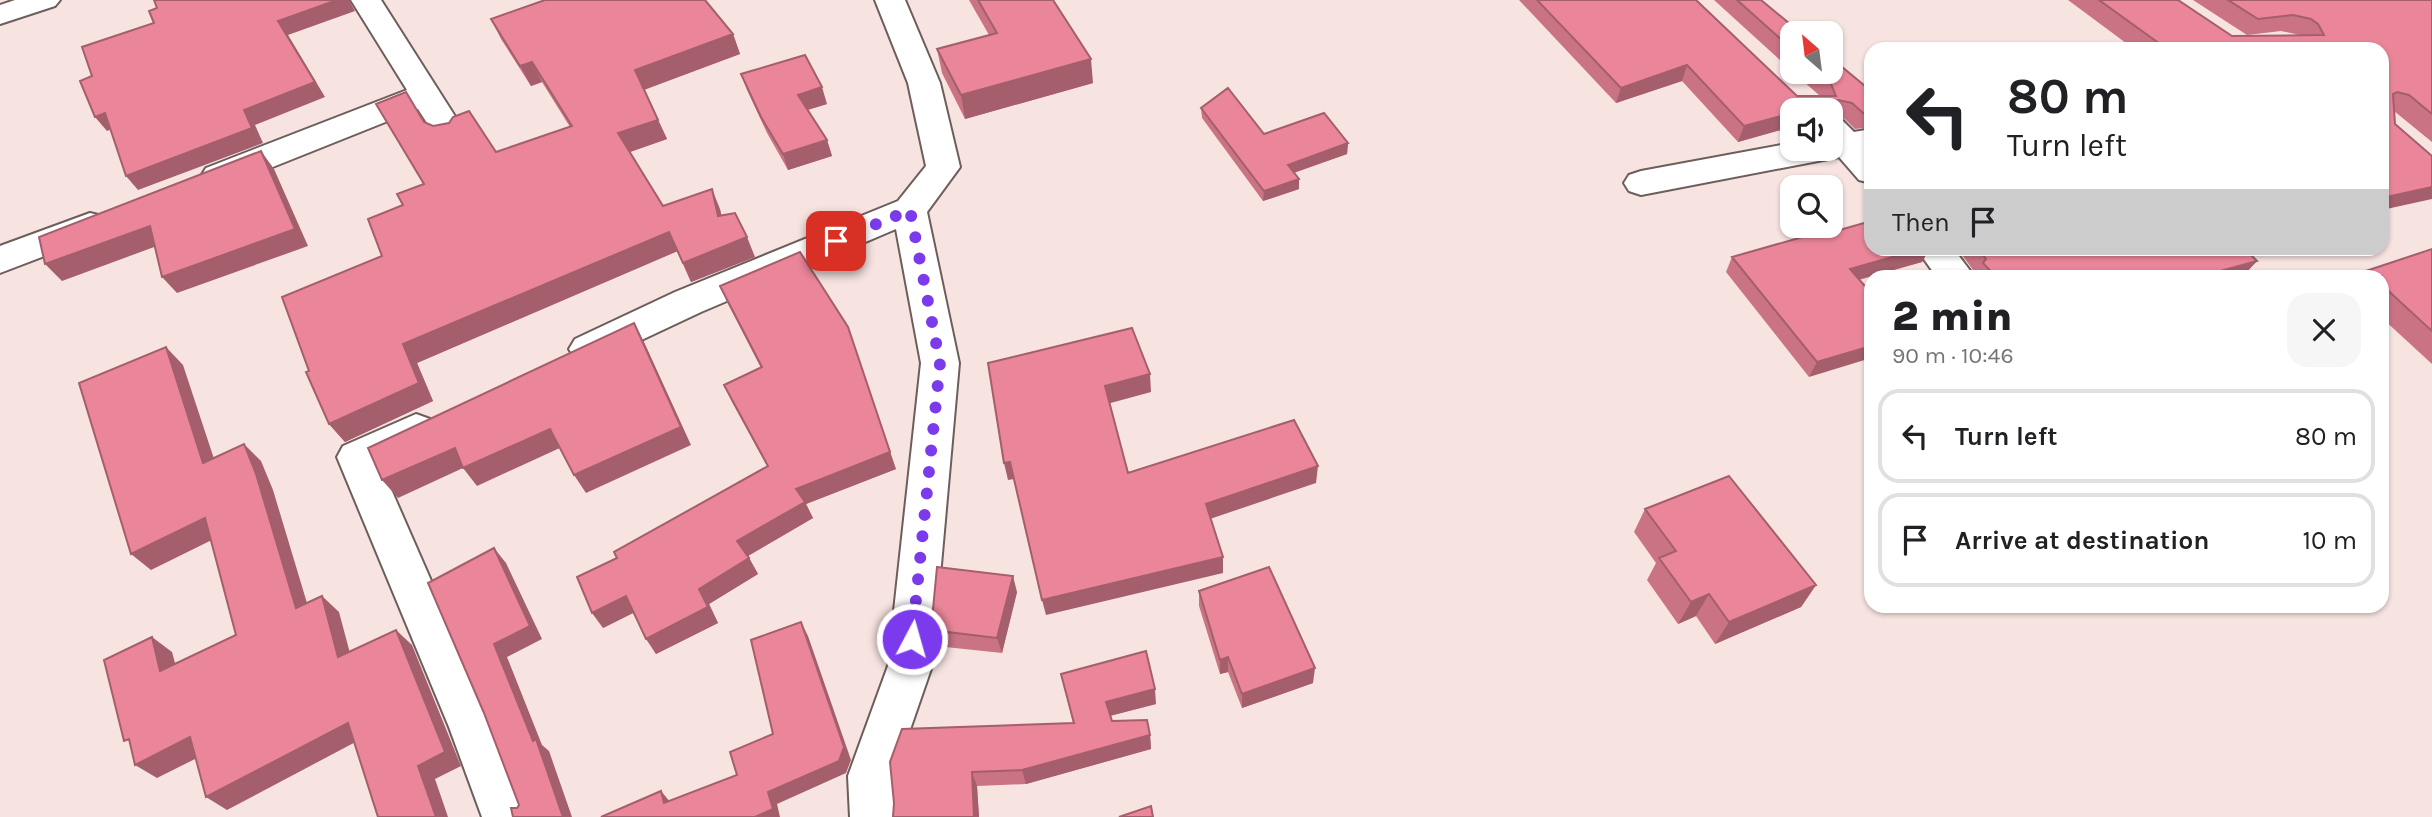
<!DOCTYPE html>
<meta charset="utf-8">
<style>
body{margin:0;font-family:Karla,sans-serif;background:#f6f6f6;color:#202124;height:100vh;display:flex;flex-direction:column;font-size:26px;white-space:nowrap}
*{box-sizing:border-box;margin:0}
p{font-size:23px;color:#757577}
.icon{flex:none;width:38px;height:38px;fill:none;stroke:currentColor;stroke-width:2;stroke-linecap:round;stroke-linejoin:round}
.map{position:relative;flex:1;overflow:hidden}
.side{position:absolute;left:1864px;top:270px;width:525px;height:343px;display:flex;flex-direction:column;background:#fff;border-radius:21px;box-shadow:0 2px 5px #0004}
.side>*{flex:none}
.hud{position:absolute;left:1864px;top:42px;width:525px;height:214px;border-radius:21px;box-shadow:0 2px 5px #0004;background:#fff;color:#202124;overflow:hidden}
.needle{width:46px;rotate:332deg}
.controls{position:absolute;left:1780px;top:21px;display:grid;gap:14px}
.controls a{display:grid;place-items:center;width:63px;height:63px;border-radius:14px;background:#fff;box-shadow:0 2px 5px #0004;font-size:35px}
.pin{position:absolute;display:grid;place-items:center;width:60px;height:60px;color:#fff;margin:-30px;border-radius:14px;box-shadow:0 4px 10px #0006}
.me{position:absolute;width:77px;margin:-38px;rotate:6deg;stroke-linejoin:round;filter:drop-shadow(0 0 5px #0008)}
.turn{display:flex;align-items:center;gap:24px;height:147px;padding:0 28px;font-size:32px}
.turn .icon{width:91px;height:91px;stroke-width:2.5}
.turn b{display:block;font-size:49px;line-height:60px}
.then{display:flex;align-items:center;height:66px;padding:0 28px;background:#0003;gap:14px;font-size:26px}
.round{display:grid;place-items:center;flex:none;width:74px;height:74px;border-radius:21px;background:#f6f6f6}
.overview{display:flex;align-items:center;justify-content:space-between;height:119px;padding:0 28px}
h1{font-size:42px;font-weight:800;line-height:52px}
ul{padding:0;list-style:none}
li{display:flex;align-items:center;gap:21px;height:94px;margin:0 14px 10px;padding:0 14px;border:4px solid #e0e0e0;border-radius:21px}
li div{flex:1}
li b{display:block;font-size:26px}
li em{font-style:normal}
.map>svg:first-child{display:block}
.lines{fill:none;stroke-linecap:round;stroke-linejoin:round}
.minor-casing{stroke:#6d5e5b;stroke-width:4}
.minor{fill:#fff;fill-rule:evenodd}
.wall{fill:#ca7384}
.shaded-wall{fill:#a45e6c}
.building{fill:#eb869a;stroke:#a45e6c;stroke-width:2}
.route{stroke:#7c3aed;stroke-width:12;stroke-dasharray:0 21.6}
</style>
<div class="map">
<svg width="2432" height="817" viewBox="0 0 2432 817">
<rect width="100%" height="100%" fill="#f7e4e1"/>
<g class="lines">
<defs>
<path id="minor" d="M15 0H60L55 6 0 24V5Z
M351 0H381L465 132 460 140 449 143 438 140 418 109 230 184 218 188 206 184 201 176 206 168 407 90Z
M875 0H905L940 83 960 167 927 212 959 363 932 666 894 776 898 817H850L848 776 888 666 921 363 896 229 701 312 601 359 588 363 575 359 569 349 575 339 675 292 898 201 926 166 908 83Z
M1830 118 1843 121 1854 132 1871 129V183L1859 180 1839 157 1641 195 1629 191 1624 183 1629 175 1641 171 1792 143V149H1830Z
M90 213 102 216 107 225 102 234 0 273V246Z
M1916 248H1953L1974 276H1936Z
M416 414 430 419 435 430 430 441 380 464 495 727 530 817H482L449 727 337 457 343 446Z"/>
</defs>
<use href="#minor" class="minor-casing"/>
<use href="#minor" class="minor"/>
</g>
<path class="wall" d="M969 0H1053L1093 83 965 119 942 73 937 49 989 35Z
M1519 0H1696L1797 96H1820L1793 72H1830L1871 91V127L1855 129 1845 119 1830 115 1738 142 1682 81 1616 103Z
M1714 0H1761L1792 33V71Z
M2068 0H2178L2232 36 2300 35 2281 31 2247 35 2193 0H2432V142L2394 111 2382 49H2134Z
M491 19 733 34 740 54 644 89 667 139 630 152 663 206 720 209 721 216 755 257 691 282 677 251 417 363 433 401 345 442 329 424 309 371 382 256 403 205 424 184V122L433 126 449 123 496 152 570 127 542 82 531 86 501 39Z
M741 74 827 104 808 110 827 140 832 156 788 170 767 133 747 90Z
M1201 108 1264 134 1348 143 1347 154 1294 173 1299 179V189L1263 201 1202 118Z
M1836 231 1871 248H1930L1922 262 1859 280 1871 293 1809 377 1726 272 1732 257Z
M1957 248H2244L2257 261 2243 276H1974L1976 274Z
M2432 249V364L2382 318V276H2360L2366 271Z
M720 286 896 469 806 504 813 518 748 556 758 574 709 604 718 623 656 654 633 613 603 628 617 558 767 466 732 402 724 385 761 368 728 304Z
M1645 509 1816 585 1801 607 1715 644 1696 616 1678 624 1647 580 1656 563 1634 532Z
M1199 591 1313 683 1242 708 1228 672 1220 674 1199 606Z
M1017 592 1002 653 936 646 931 630Z
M1061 674 1156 704 1110 716 1112 721 1150 735 1151 749 1026 784 977 786 979 817H893L894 803 1073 723Z"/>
<path class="shaded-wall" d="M337 0H349L355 11 288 35 325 97 255 125 263 143 138 190 126 176 244 110 278 21Z
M733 34 740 54 644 90 635 70Z
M1091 59 1093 83 965 119 961 95Z
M532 62 542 82 531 86 520 66Z
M1687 65 1682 81 1616 103 1621 88Z
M822 87 827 104 803 111 798 95Z
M1838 100 1831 115 1830 110H1801Z
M105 113 117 127 107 131 95 117Z
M1792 113V127L1738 142 1744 126Z
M658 120 667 139 627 153 618 133Z
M827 140 832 156 788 170 783 154Z
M1348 143 1347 154 1287 175 1288 165Z
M261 151 274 169 308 246 177 293 162 277Z
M1299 179V189L1263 201 1264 191Z
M2432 187V199L2382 210V198Z
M712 189 720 209 726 236 718 216Z
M150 226 165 243 62 281 45 264Z
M669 232 678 251 417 363 433 401 345 442 329 424 403 344Z
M747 237 755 257 691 282 683 263Z
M1924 248H1930L1922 262 1842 284 1850 269Z
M2257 261 2243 276H2202Z
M634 323 644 342 691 445 586 493 574 475Z
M848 327 896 469 806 504 813 518 746 557 737 541 796 489Z
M1871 346V358L1809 377 1817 362Z
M166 347 183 365 221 480 203 463Z
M1150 374 1151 392 1107 404 1105 386Z
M550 429 562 447 477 486 463 468 398 498 382 480 455 448Z
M244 444 261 461 273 490 313 623 296 608Z
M1010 462 1014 479 1008 480 1004 463Z
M1318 466 1316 483 1207 520 1206 504Z
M205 518 224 534 151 570 131 554Z
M494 548 506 563 542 639 507 657 542 745 549 751 572 817H563L494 644Z
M1223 557V573L1046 615 1042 600Z
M749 558 758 574 709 604 718 623 656 654 646 639 699 589Z
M1013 576 1017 592 1002 653 997 638Z
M1816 585 1801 607 1715 644 1729 622Z
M1709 594 1696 616 1678 624 1691 602Z
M322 596 339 612 355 672 338 657Z
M626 596 637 611 603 628 592 613Z
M801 622 808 636 851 760 846 773 777 804 780 817H755L768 792Z
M396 630 412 645 461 766 435 779 448 817H436L418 766Z
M152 637 172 652 181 685 160 671Z
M1228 657V672L1220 674V660Z
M1315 668 1313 683 1242 708V694Z
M1155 689 1156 704 1109 716 1106 702Z
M348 723 365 737 227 810 206 797Z
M1150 735 1151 749 1026 784 1022 770Z
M190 737 211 751 157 778 135 765Z
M972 772 977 786 979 817H974Z
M661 791 671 803H664Z"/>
<path class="building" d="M154 0H337L278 21 315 82 244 110 252 128 126 176 105 113 95 117 80 81 92 76 82 47 154 23 149 11 157 8Z
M545 0H705L733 34 635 70 658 120 618 133 663 206 712 189 718 216 735 213 747 237 683 263 669 232 403 344 419 383 329 424 306 372 309 371 282 297 382 256 368 219 403 205 397 194 424 184 376 104 406 92 424 122 433 126 449 123 453 117 469 111 496 152 572 126 532 62 520 66 491 19Z
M978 0H1053L1091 59 961 95 937 49 997 33Z
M1537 0H1696L1797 96H1836L1831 84 1817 72H1830V57L1871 91V113H1863L1852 103 1838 100 1801 110H1792V113L1744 126 1687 65 1621 88Z
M1737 0H1761L1801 33H1792V49Z
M2099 0H2178L2232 36 2324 35 2318 24 2311 19 2293 15 2258 19 2228 0H2432V114L2409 95 2397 92 2393 94 2395 124 2432 156V187L2382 198V49H2167Z
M805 55 822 87 798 95 827 140 783 154 761 117 741 74Z
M1228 88 1264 134 1324 113 1348 143 1288 165 1299 179 1264 191 1201 108Z
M261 151 295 229 162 277 150 226 45 264 39 237Z
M1871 221V248H1924L1850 269 1871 293V346L1817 362 1732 257 1834 228 1836 231Z
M1978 248H2244L2257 261 2202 276H1995L1983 263 1986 259Z
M2432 249V331L2382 285V276H2372L2366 271Z
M800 252 848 327 890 452 796 489 805 502 737 541 749 558 699 589 708 607 646 639 626 596 592 613 577 577 617 558 614 552 768 466 724 385 762 367 720 286Z
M634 323 681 427 574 475 550 429 463 468 455 448 382 480 368 448Z
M1132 328 1150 374 1105 386 1128 473 1294 420 1318 466 1206 504 1223 557 1042 600 1010 462 1004 463 988 363Z
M166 347 203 463 244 444 256 474 296 608 322 596 338 657 396 630 445 752 418 766 436 817H378L348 723 206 797 190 737 135 765 129 739 124 741 104 660 152 637 160 671 236 635 205 518 131 554 79 383Z
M1729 476 1816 585 1729 622 1709 594 1691 602 1659 558 1676 551 1645 509Z
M494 548 530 626 494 644 533 741 536 739 563 817H513L511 808H517L519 805 484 713 428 583Z
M937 567 1013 576 997 638 931 630Z
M1269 567 1315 668 1242 694 1228 657 1220 660 1199 591Z
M801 622 844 747 839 761 768 792 773 809 755 817H601L661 791 664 803 737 775 730 752 773 734 751 640Z
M1146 651 1155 689 1106 702 1112 721 1147 720 1150 735 1022 770 972 772 974 817H893L894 803 890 762 902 729 1074 723 1061 674Z
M1151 806 1153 817H1119Z"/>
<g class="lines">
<path class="route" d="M836 241 910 210 940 363 912 639"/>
</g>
</svg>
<div class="controls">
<a><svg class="needle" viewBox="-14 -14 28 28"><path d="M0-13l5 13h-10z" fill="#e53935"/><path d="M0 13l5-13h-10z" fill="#757577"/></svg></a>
<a><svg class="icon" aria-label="sound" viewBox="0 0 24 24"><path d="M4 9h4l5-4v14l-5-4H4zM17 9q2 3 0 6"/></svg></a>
<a><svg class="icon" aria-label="search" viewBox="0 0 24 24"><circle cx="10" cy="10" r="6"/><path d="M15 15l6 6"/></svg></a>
</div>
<div class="pin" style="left:836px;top:241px;background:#d93025"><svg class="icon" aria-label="arrive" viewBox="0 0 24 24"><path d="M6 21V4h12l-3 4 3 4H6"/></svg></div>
<svg class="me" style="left:912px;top:639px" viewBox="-20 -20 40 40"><circle r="17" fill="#7c3aed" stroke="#fff" stroke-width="3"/><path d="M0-11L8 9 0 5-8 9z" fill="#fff"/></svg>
<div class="hud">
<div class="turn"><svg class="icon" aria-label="left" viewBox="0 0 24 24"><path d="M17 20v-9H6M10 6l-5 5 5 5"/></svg><div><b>80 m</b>Turn left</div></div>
<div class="then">Then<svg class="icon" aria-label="arrive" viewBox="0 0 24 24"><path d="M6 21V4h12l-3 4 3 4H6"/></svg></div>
</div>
<section class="side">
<div class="overview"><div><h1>2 min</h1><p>90 m · 10:46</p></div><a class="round"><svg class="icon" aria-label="close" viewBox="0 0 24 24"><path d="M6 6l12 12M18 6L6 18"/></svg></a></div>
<ul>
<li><svg class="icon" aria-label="left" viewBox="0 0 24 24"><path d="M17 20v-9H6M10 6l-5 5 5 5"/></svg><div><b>Turn left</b></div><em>80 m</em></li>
<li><svg class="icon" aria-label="arrive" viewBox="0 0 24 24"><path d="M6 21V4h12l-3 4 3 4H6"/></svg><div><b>Arrive at destination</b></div><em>10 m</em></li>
</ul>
</section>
</div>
